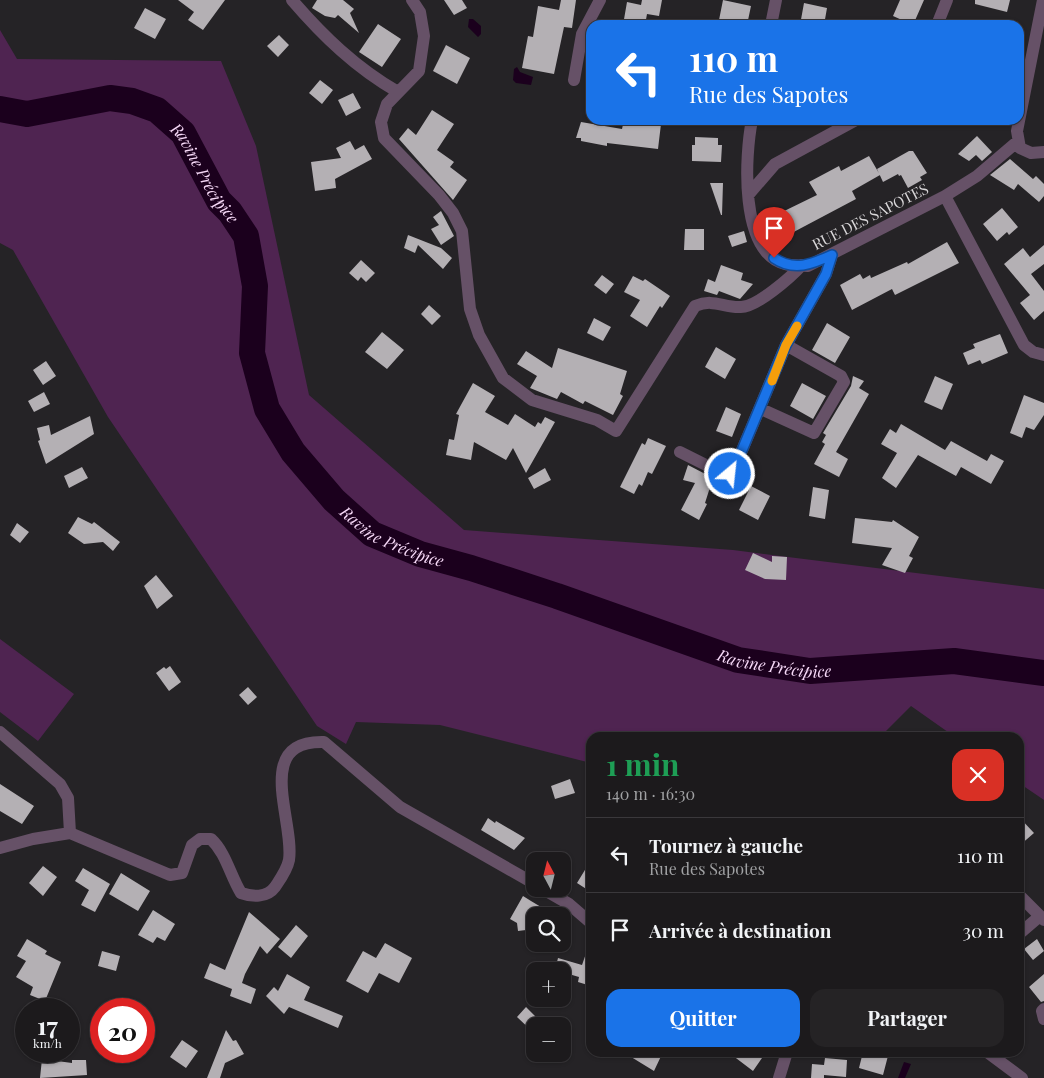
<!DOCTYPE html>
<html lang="fr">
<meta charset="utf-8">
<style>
body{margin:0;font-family:"Playfair Display",serif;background:#252325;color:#f1f3f6;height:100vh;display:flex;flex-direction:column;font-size:19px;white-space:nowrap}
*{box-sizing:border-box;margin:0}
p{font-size:16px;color:#a0a1a3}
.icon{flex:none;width:28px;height:28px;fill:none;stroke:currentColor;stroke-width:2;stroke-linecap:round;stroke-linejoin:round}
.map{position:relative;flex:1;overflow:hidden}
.drawer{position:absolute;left:586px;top:732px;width:438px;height:325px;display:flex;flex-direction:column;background:#1c1a1c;border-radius:15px;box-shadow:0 1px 4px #0004,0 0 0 1px #3a383b}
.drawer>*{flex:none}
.banner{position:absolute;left:586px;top:20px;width:438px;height:105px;border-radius:15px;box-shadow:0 1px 4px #0004,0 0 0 1px #3a383b;background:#1a73e8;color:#fff;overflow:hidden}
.needle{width:32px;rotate:353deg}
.controls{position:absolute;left:526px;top:852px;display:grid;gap:10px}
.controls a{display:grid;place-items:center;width:45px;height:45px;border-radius:10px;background:#1c1a1c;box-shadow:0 1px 4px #0004,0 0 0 1px #3a383b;font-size:25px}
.speed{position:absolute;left:15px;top:998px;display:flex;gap:10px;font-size:25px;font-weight:700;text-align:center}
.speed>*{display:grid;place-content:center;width:65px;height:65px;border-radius:50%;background:#1c1a1c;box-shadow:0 1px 4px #0004,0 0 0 1px #3a383b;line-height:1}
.speed small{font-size:12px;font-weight:400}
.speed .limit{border:8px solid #d22;background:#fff;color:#111}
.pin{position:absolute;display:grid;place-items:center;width:42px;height:42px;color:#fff;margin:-51px -21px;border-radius:50% 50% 50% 0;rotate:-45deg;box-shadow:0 0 5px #0007}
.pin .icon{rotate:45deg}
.me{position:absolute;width:55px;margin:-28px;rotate:28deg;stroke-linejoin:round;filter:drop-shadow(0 0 4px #0008)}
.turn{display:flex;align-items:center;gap:18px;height:105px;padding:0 20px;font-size:22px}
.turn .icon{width:65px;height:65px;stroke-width:2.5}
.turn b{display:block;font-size:35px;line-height:42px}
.round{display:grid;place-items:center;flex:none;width:52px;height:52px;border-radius:15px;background:#252325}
.summary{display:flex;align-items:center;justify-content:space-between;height:85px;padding:0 20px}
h1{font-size:30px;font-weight:700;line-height:38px;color:#1e9e55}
.button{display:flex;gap:10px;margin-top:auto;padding:10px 20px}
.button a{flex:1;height:58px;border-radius:15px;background:#1a73e8;color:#fff;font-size:20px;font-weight:700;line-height:58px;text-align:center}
.button a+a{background:#252325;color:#f1f3f6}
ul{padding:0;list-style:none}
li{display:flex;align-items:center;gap:15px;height:75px;padding:0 20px;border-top:1px solid #3a383b}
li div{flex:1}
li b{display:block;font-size:19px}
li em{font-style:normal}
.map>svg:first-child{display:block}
.green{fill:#4f2451}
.water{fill:#1b001d}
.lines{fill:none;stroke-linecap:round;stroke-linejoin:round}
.river{stroke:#1b001d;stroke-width:26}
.building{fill:#b4b0b4}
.minor{stroke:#665167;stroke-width:12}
.route-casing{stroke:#114b97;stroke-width:12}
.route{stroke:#1a73e8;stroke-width:9}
.slow{stroke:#f59e0b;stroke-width:9}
.labels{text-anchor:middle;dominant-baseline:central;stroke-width:5;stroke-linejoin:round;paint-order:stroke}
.street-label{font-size:15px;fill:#dad8da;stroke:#252326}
.water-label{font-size:16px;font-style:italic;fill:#f7d9f8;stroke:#252326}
</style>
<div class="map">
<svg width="1044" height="1078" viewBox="0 0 1044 1078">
<rect width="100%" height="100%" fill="#252326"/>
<path class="green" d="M0 30 17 59 221 61 256 146 309 395 464 530 733 550 1044 589V800L1019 783V738L955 737 911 706 880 737 591 738V763L440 725 356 722 346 744 317 726 108 417 13 250 0 243Z
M0 639 74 694 38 741 0 712Z"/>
<path class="water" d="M469 19H473L481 26V34L478 37 468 27Z
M517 67 520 72 533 77 531 85 516 83 513 80 514 69Z
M904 1062 911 1064 905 1078H898Z"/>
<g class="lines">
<path class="river" id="s1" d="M0 109 27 114 110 98 132 101 157 110 183 133 219 201 230 212 246 236 255 286 252 353 267 409 293 452 334 500 372 534 420 554 471 568 557 596 738 660 810 671 954 661 1044 673"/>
</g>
<path class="building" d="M178 0H225L203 30 188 20 194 12Z
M317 0H343L354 9 350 13 359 33 338 15 335 18 325 16 312 8Z
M444 0H462L467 8 454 15Z
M561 0H576L572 28 564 27 554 74 522 68 528 36 533 37 538 6 559 10Z
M642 0H662L659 16 647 14 645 25H623L627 2 641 5Z
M723 0 751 6 747 25H718Z
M900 0H924L913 25 893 16Z
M975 0H1010L1007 12 975 4Z
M804 3 827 8 824 25H800Z
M145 8 166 19 155 39 134 28Z
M378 24 401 39 382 67 359 52Z
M279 35 289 45 278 57 267 46Z
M446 45 470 58 457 84 433 71Z
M320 80 333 90 322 104 309 93Z
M353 93 361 108 346 116 338 100Z
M432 110 454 124 437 150 454 162 450 167 467 180 453 200 399 139 408 128 416 135Z
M624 120H641L661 124 658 149 607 143V146L581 141V138H576L581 122 622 129Z
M977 136 992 152 982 161 976 155 969 161 958 154Z
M695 137 718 138V145H722L721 162 692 161V145H695Z
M350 141 355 150 364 145 372 159 335 179 336 188 315 191 311 162 341 158 336 148Z
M909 151H913L927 173 920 177 922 180 908 188 901 175 899 176 898 174 883 182 877 169Z
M869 156 880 175 852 191 856 199 788 235 776 215 817 195 809 182 839 166 841 171Z
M1010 159 1033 179 1036 176 1044 184V196L1039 202 1018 184 1014 190 990 175Z
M710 183H723L722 215H721Z
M1002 208 1018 227 1009 235 1007 232 997 241 983 224Z
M441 211 454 236 441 245 431 229 439 225 433 217Z
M685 229H704V250H684Z
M744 231 747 242 732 247 728 236Z
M408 235 441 248 452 258 443 269 418 245 415 253 404 248Z
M947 242 959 263 895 295 892 289 852 310 840 285 860 274 863 279 870 275 871 278 907 262 908 264Z
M1044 245V264L1031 274 1044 291V311L1034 320 1020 303 1030 295 1004 264 1023 248 1030 257Z
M361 260 375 273 366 282 361 277 358 281 349 273Z
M721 265 743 273 741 280 753 284 740 299 719 291 717 295 704 291 708 279 715 282Z
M602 275 614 284 606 294 594 285Z
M633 276 643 281 645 279 670 296 662 308 660 306 647 327 630 316 640 300 624 292Z
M429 305 441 316 432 325 421 314Z
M594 318 611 327 603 341 587 333Z
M827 323 850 337 835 363 812 350Z
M382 332 404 350 387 369 365 352Z
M1000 334 1008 353 982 364 980 360 968 365 963 353 975 348 973 344Z
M716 347 736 359 725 379 705 367Z
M558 348 627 371 620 394 623 396 613 415 585 401 583 404 561 392 557 399 530 388 537 376 517 364 526 351 552 368Z
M46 361 56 376 43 385 33 370Z
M853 376 864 381 859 388 869 394 836 452 848 459 839 477 814 464 825 444 822 442 826 435 823 433 851 386Z
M935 376 953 384 942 410 924 402Z
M473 383 495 396 485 412 508 425 515 414 535 427 538 422 541 424 545 417 555 422 526 473 513 448 506 460 474 442 471 460 446 455 449 439 454 440 459 415 456 414Z
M802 383 826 396 813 419 790 406Z
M44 392 50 404 34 412 28 401Z
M1024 395 1044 403V415L1034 430 1026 427 1022 438 1010 433Z
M726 407 741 414 732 437 716 431Z
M90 416 94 434 46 464 38 441 40 440 37 428 49 425 51 435Z
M901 424 945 450 951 441 987 461 991 454 1004 461 991 484 961 467 956 476 918 455 896 488 882 478 897 453 881 444 890 429 896 433Z
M648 438 666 446 652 474 648 472 642 486 639 484 634 494 620 487 642 443 645 445Z
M688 465 713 478 705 503 707 504 699 520 681 510 695 483 683 480Z
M82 467 88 478 69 488 64 476Z
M545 468 551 480 534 489 528 478Z
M751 486 770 496 758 520 739 510Z
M813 487 829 490 825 519 809 516Z
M78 517 92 524 94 522 120 542 113 551 103 542 84 544 68 533Z
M855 518 892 522 893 520 919 537 909 556 913 558 905 573 882 565 892 548 852 543Z
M17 523 29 532 20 543 10 535Z
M753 553 772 562V556L787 557 786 580 765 579 745 570Z
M156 575 173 596 157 609 144 586Z
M170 666 181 682 169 691 156 673 164 667 166 669Z
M248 687 257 697 248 705 239 695Z
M570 779 575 793 555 799 551 786Z
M0 784 34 806 22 824 0 811Z
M1019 817 1034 833 1019 846Z
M488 818 495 823 496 821 525 838 514 850 481 830Z
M591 860V892L577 883Z
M43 866 57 877 43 896 29 883Z
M83 868 110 884 95 912 81 905 89 890 75 881Z
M121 873 150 891 138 911 109 894Z
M523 896 531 901 556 916H535V919L532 920 534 929 518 931 517 923 510 919Z
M153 910 175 924 165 941 157 937 153 943 138 935Z
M249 912 280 939 267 954 260 946 245 974 242 983 256 989 251 1004 230 996 232 989 204 978 210 963 225 970Z
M296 925 308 936 291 958 278 947Z
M27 939 47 951 45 954 61 962 45 1001 30 995 33 987 16 977 26 961 17 956Z
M1037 939 1044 951 1033 960 1024 949Z
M590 942 591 986 578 982 579 977 555 970 558 958 582 965Z
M385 943 412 958 399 983 379 973 368 993 346 981 363 951 376 958Z
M102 951 120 956 116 971 98 966Z
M287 974 310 987 304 1000 343 1016 338 1028 289 1007 284 1014 266 996 274 987 278 991Z
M1044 974V1001L1041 1002 1029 987Z
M526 1007 545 1026H535V1034L517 1017Z
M226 1030 233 1041 236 1040 244 1054 225 1063 220 1078H207Z
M182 1040 198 1051 186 1068 170 1057Z
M623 1052H663L654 1071Z
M728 1052H755L762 1058 753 1071Z
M863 1052H889L883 1075 859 1068Z
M825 1058 847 1060 846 1077 824 1075V1078H811L812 1064 824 1065Z
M42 1059 72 1063V1060H86L87 1075 40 1078Z"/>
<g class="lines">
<path class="minor" d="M292 0C323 36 356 68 398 92
M412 0 420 12 424 36 419 71 387 104 381 122 384 138 439 195 453 213 462 231 470 309 479 335 503 378 532 400 597 420 616 431 695 306C714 298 723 308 741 307 757 307 791 277 802 265
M1043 0 1017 131 1020 148 1031 153 1044 152
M771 25 776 0
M937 25 947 0
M574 80 582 34 600 0
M752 120C745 155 739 252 785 264 792 266 801 265 808 266L945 196 977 176 1018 141
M749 194 775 164 856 120
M945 196 1024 345 1033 352 1044 355
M761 409 814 433 844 382 841 376 786 345
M680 452 722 473 730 474 735 467 786 345 826 274 832 255
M0 732 60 784 68 798 70 833
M0 848 33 839 70 833 170 875 182 873 192 845 200 839H211C226 853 230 875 241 893 252 897 267 898 275 887 281 878 287 870 289 860 295 821 252 740 324 742L400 807 535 884
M543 889 569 904 591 923
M1019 895 1044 920
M1019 934 1040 916
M1044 1009 1042 1011 1044 1019
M987 1052 1022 1078
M779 1078 787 1052"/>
</g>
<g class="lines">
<defs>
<path id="route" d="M730 474 735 467 786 345 826 274 832 255C812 264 794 272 774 258"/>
</defs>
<use href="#route" class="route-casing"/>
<use href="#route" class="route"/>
<path class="slow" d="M772 381 786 345 797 326"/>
</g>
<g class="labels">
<g class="street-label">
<text transform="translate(870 216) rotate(-27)">RUE DES SAPOTES</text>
</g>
<g class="water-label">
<text stroke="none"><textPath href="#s1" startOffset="241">Ravine Précipice</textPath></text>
<text stroke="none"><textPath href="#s1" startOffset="676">Ravine Précipice</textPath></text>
<text stroke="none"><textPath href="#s1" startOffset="1081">Ravine Précipice</textPath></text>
</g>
</g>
</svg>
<div class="controls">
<a><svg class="needle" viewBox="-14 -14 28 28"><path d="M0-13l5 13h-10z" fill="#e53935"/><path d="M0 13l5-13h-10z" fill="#a0a1a3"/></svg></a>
<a><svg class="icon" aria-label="search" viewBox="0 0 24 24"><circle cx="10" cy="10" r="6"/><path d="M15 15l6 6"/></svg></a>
<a>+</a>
<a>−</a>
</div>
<div class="speed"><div>17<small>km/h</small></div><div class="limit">20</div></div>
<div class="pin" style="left:774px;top:258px;background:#d93025"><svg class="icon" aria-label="arrive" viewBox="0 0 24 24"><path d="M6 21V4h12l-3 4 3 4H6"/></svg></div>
<svg class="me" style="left:730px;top:474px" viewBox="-20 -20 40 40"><circle r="17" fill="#1a73e8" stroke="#fff" stroke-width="3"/><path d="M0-11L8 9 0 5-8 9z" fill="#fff"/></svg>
<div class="banner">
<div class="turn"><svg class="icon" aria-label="left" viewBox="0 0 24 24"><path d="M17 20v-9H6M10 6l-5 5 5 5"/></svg><div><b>110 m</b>Rue des Sapotes</div></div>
</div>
<section class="drawer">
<div class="summary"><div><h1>1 min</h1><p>140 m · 16:30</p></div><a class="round" style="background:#d93025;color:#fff"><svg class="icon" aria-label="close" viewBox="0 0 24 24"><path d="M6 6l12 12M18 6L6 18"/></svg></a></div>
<ul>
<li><svg class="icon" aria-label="left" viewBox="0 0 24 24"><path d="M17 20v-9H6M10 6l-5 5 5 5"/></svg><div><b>Tournez à gauche</b><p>Rue des Sapotes</p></div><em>110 m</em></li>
<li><svg class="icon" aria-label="arrive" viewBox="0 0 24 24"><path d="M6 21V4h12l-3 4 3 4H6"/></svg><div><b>Arrivée à destination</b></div><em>30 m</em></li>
</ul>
<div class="button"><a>Quitter</a><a>Partager</a></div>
</section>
</div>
